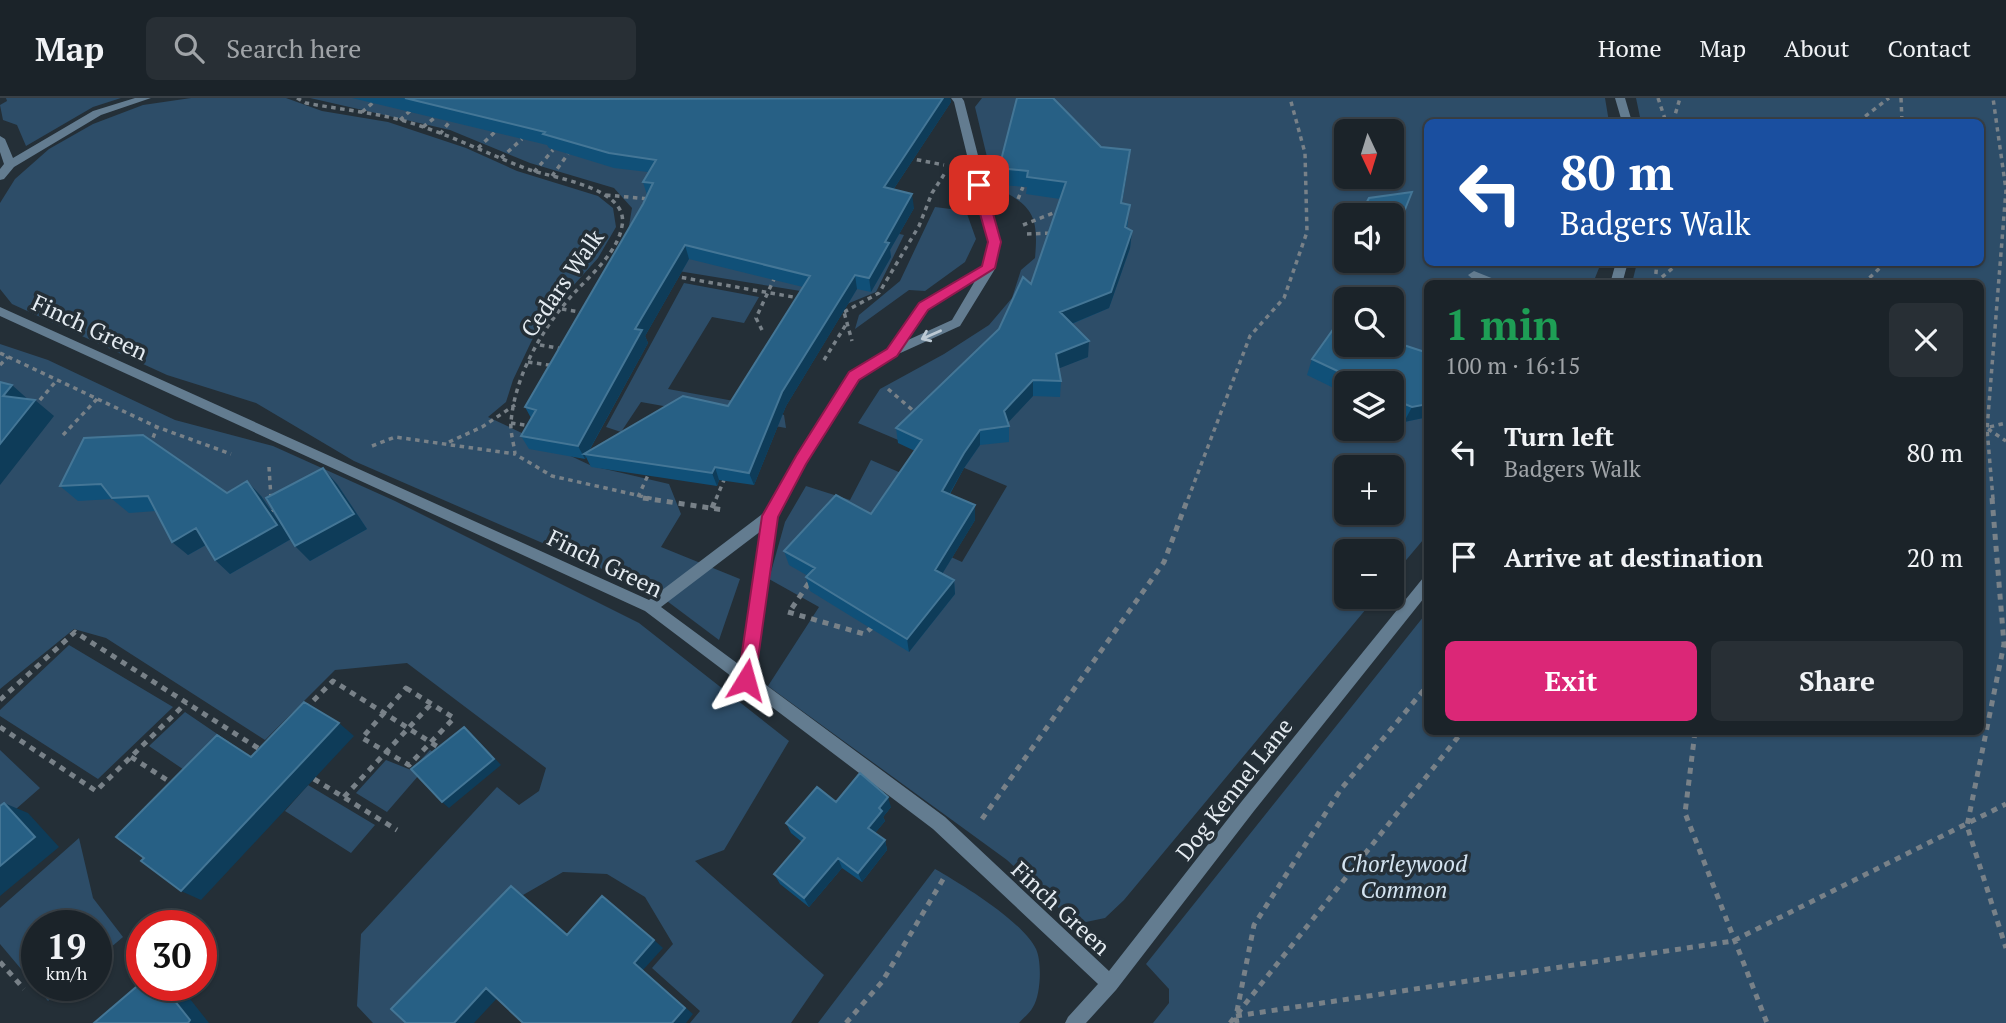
<!DOCTYPE html>
<meta charset="utf-8">
<style>
body{margin:0;font-family:"PT Serif",serif;background:#282f35;color:#f1f3f6;height:100vh;display:flex;flex-direction:column;font-size:26px;white-space:nowrap}
*{box-sizing:border-box;margin:0}
p{font-size:23px;color:#a0a4a8}
.icon{flex:none;width:38px;height:38px;fill:none;stroke:currentColor;stroke-width:2;stroke-linecap:round;stroke-linejoin:round}
.map{position:relative;flex:1;overflow:hidden}
.sheet{position:absolute;left:1424px;top:182px;width:560px;height:455px;display:flex;flex-direction:column;background:#1b2329;border-radius:10px;box-shadow:0 2px 5px #0004,0 0 0 2px #394046}
.sheet>*{flex:none}
.banner{position:absolute;left:1424px;top:21px;width:560px;height:147px;border-radius:10px;box-shadow:0 2px 5px #0004,0 0 0 2px #394046;background:#1a4fa0;color:#fff;overflow:hidden}
.needle{width:46px;rotate:176deg}
.buttons{position:absolute;left:1334px;top:21px;display:grid;gap:14px}
.buttons a{display:grid;place-items:center;width:70px;height:70px;border-radius:10px;background:#1b2329;box-shadow:0 2px 5px #0004,0 0 0 2px #394046;font-size:35px}
.speed{position:absolute;left:21px;top:812px;display:flex;gap:14px;font-size:35px;font-weight:700;text-align:center}
.speed>*{display:grid;place-content:center;width:91px;height:91px;border-radius:50%;background:#1b2329;box-shadow:0 2px 5px #0004,0 0 0 2px #394046;line-height:1}
.speed small{font-size:18px;font-weight:400}
.speed .limit{border:10px solid #d22;background:#fff;color:#111}
.pin{position:absolute;display:grid;place-items:center;width:60px;height:60px;color:#fff;margin:-30px;border-radius:14px;box-shadow:0 4px 10px #0006}
.me{position:absolute;width:77px;margin:-38px;rotate:8deg;stroke-linejoin:round;filter:drop-shadow(0 0 5px #0008)}
.turn{display:flex;align-items:center;gap:24px;height:147px;padding:0 21px;font-size:32px}
.turn .icon{width:91px;height:91px;stroke-width:2.5}
.turn b{display:block;font-size:49px;line-height:60px}
.round{display:grid;place-items:center;flex:none;width:74px;height:74px;border-radius:10px;background:#282f35}
.headline{display:flex;align-items:center;justify-content:space-between;height:119px;padding:0 21px}
h1{font-size:42px;font-weight:600;line-height:52px;color:#1e9e55}
.primary-button{display:flex;gap:14px;margin-top:auto;padding:14px 21px}
.primary-button a{flex:1;height:80px;border-radius:10px;background:#db2777;color:#fff;font-size:28px;font-weight:600;line-height:80px;text-align:center}
.primary-button a+a{background:#282f35;color:#f1f3f6}
ul{padding:0;list-style:none}
li{display:flex;align-items:center;gap:21px;height:105px;padding:0 21px}
li div{flex:1}
li b{display:block;font-size:26px}
li em{font-style:normal}
header{display:flex;align-items:center;gap:42px;box-sizing:border-box;height:98px;padding:0 35px;background:#1b2329;border-bottom:2px solid #394046}
header strong{font-size:33px}
nav{display:flex;gap:38px;margin-inline-start:auto;font-size:24px}
.search{width:490px;height:63px;background:#282f35;display:flex;align-items:center;gap:18px;box-sizing:border-box;padding:0 24px;border-radius:10px;color:#a0a4a8;font-size:26px}
.map>svg:first-child{display:block}
.green{fill:#2d4d68;fill-rule:evenodd}
.lines{fill:none;stroke-linecap:round;stroke-linejoin:round}
.path-far1{stroke:#788188;stroke-width:3.5;stroke-dasharray:4.5 4.5;stroke-linecap:butt}
.path{stroke:#788188;stroke-width:5;stroke-dasharray:6 6;stroke-linecap:butt}
.service{fill:#637c90;fill-rule:evenodd}
.minor{fill:#637c90;fill-rule:evenodd}
.wall{fill:#105078;fill-rule:evenodd}
.shaded-wall{fill:#0e3c59}
.building{fill:#276085;stroke:#447696;stroke-width:2}
.oneway{stroke:#bdcad4}
.route{fill:#db2777;stroke:#8e194d;stroke-width:2}
.labels{text-anchor:middle;dominant-baseline:central;stroke-width:7;stroke-linejoin:round;paint-order:stroke}
.street-label{font-size:23px;fill:#e4ebf1;stroke:#242f37}
.park-label{font-size:23px;font-style:italic;fill:#d3e3f0;stroke:#242f37}
</style>
<header>
<strong>Map</strong>
<div class="search"><svg class="icon" aria-label="search" viewBox="0 0 24 24"><circle cx="10" cy="10" r="6"/><path d="M15 15l6 6"/></svg>Search here</div>
<nav><a>Home</a><a>Map</a><a>About</a><a>Contact</a></nav>
</header>
<div class="map">
<svg width="2006" height="925" viewBox="0 0 2006 925">
<rect width="100%" height="100%" fill="#242f37"/>
<path class="green" d="M6 0H121L93 9 26 48 17 27 3 22 0 7 7 3Z
M191 0H286L322 13 388 24 466 50 517 73 598 98 613 110 616 129 598 160 564 198 532 242 513 282 506 304 488 319 592 368 669 386 681 416 661 449 740 481 719 542 655 494 354 363 256 305 167 277 12 206 0 191V105L15 81 49 51 93 26 143 7Z
M310 0H609L847 124 904 137 876 194 847 206 819 196 623 164 632 110 614 90 530 65 450 32Z
M982 0H1605L1609 24H1428V164L1601 165 1593 185 1428 186V436L1391 480V453H1346V499H1376L1124 802 1105 820 1086 824 1062 813 1007 762 768 588 819 509 769 481 785 424 806 388 850 402 871 362 908 378 874 424 962 464 1007 388 858 325 880 291 944 256 989 227 1012 200 1021 172 1035 160C1039 116 1032 108 994 88L975 9ZM1346 33H1391V79H1346ZM1346 117H1391V163H1346ZM1346 201H1391V247H1346ZM1346 285H1391V331H1346ZM1346 369H1391V415H1346Z
M1636 0H2006V925H1153L1169 905V891L1146 866 1428 513V634H1981V186L1632 185 1637 165 1981 164V24H1641Z
M935 109 966 113 976 141 965 164 925 193 909 192 855 231 859 217 900 183Z
M684 185 759 199 744 225 712 219 668 291 745 305 784 317 786 330 641 304 621 334 606 329Z
M0 246 48 262 175 322 273 348 395 403 639 525 789 643 724 752 695 763 824 877 791 925H690L700 913 652 870 673 846 645 799 607 776 563 774 523 797 415 925H373L357 908 361 836 497 689 519 707 539 693 546 670 407 565 335 572 265 642 106 540 74 531 0 591Z
M69 547 173 609 98 681 0 618V612Z
M185 614 229 644 193 678 149 648Z
M0 652 40 690 0 725Z
M430 652 441 660 419 677 387 714 356 695 386 662 411 672Z
M308 687 375 727 351 755 285 713Z
M79 740 93 800 123 839 96 862V828H37V887H66L48 903 0 846V810Z
M935 771C963 787 1022 823 1036 851 1042 864 1041 896 1033 909 1030 915 1023 920 1019 925H818Z"/>
<g class="lines">
<path class="path-far1" d="M297 0 306 5C337 11 370 14 401 22 445 34 487 56 530 72 554 80 630 90 622 128 618 153 593 175 576 193 544 227 515 276 511 324 510 334 514 346 515 356L552 378 654 401
M1658 0 1666 24
M1901 0 1902 24
M362 14 375 3
M400 22 412 11
M1673 24 1680 0
M1858 24 1889 0
M423 29 437 18
M440 36 451 22
M478 50 496 33
M501 60 522 41
M908 60 944 67
M534 74 553 52
M552 78 568 56
M606 97 649 101
M1018 101 1023 89
M1023 127 1061 112
M1027 136 1054 135
M673 178 799 200
M1655 185 1680 164
M1655 185 1657 164
M1863 186 1886 164
M562 211 586 215
M837 211 844 214 852 243
M844 214 879 195 919 128 932 95 945 75
M762 232 756 220 775 179
M540 247 563 251
M0 255 157 329 231 356
M824 262 847 225
M528 264 555 268
M0 267 8 259
M888 291 916 315
M34 309 57 282
M511 325 531 328
M1981 331 2006 325
M1988 331 2006 343
M63 337 97 301
M449 344 482 329 515 307
M150 348 157 329
M372 348 395 339 515 356
M269 369 271 401
M638 399 649 375
M716 401 724 382
M1188 401 1250 238 1284 200 1307 134 1305 55 1290 0
M1993 401 1987 331 2006 92 1993 0"/>
<path class="path" d="M271 400 272 414
M643 400 724 412
M1992 400 2004 546 1967 728 2006 850
M712 410 716 400
M792 510 810 483
M788 514 864 536 875 527
M406 590 454 620 409 667 362 640Z
M0 602 75 534 264 654
M305 611 333 583 443 652
M0 629 96 693 186 605
M1695 634 1685 715 1767 925
M131 659 175 687
M314 681 397 732
M344 699 431 606
M982 721 1164 464 1188 400
M0 864 24 891
M1236 918 1733 843 2006 706
M846 925 882 884 945 778
M1230 925 1462 634
M1237 925 1236 918 1254 827 1341 691 1428 587"/>
<path class="service" d="M1474 173 1499 183 1501 186C1489 186 1477 186 1468 177Z"/>
<path class="minor" d="M135 0H151L101 17 14 69 4 81 0 82V71L4 66 0 54V38L5 41 13 60 93 13Z
M951 0H962L964 3 1000 143 995 171 960 228 896 257 858 281 806 366 777 418 754 578 945 719 1109 873 1242 703 1423 480 1428 478V495L1254 713 1116 892 1086 925H1065L1068 919 1098 886 933 731 645 513 0 218V209L649 502 765 414 796 358 850 275 889 250 920 206 984 168 988 143 954 4ZM975 183 952 222 908 242 928 212ZM761 433 741 568 661 509Z
M1615 0H1625L1632 24H1622Z
M1616 164H1628L1622 186H1610Z"/>
</g>
<path class="wall" d="M352 0H950L951 4 893 92 914 110 890 152 891 159 871 194 857 191 786 308 754 387 719 382 717 388 591 369 586 359 585 361 529 351 521 338 531 320 525 309 643 106 647 97 643 84 648 74 614 70 549 50 547 47ZM689 161 803 189 728 308 589 353 648 245 645 238Z
M1101 49 1130 52 1122 105 1128 123 1127 130 1132 133 1130 150 1109 210 1072 226 1088 259 1059 270 1061 283 1060 299 1033 298 1007 324 1009 328V344L980 347 964 370 950 396 975 422 942 476 954 482 955 496 909 554 810 493 806 479 808 478 789 467 784 453 871 416 915 353 898 345 896 330 999 231 1031 186 1060 101 1026 96 1027 89 999 87V70Z
M1337 226 1428 319 1404 324 1391 319V285H1346V296L1307 277 1312 261Z
M1346 302V327L1336 322 1342 307Z
M1355 331H1380L1375 340Z
M84 340 227 395 261 398 287 435 337 386 367 431 310 463 291 441 230 476 206 447 188 457 156 413 129 415 112 401 78 403 60 388Z
M891 709 883 719 885 723 875 735 885 742 887 752 862 784 842 770 809 809 780 786 774 776 802 744 791 735 786 725Z"/>
<path class="shaded-wall" d="M943 0H950L951 4 885 104 884 89Z
M1130 52 1128 69 1119 122 1121 105Z
M912 96 914 110 890 152 891 159 871 194 869 180 885 144Z
M1132 133 1130 150 1109 210 1059 231 1060 214Z
M685 147 689 161 645 238 648 245 587 356H584L586 359 585 361 578 348 635 231Z
M855 177 857 191 786 308 754 387 749 375 782 294Z
M1089 243 1088 259 1055 272 1056 256Z
M1033 282V298L1004 329V313Z
M12 287 31 304 3 298Z
M35 302 54 318 0 387V346Z
M1428 306V319L1404 324 1412 309Z
M980 332V347L964 370 943 407 942 393 964 355Z
M715 369 719 382 717 388 712 375Z
M323 370 337 386 367 431 310 463 295 448Z
M247 383 261 398 291 441 230 476 215 462Z
M975 407V422L936 486 935 472Z
M196 430 211 444 188 457 172 444Z
M954 482 955 496 909 554 907 541Z
M339 625 354 638 201 802 181 793Z
M471 635 501 667 449 710 442 704Z
M888 699 891 709 883 719 885 723 871 740 868 730 879 710Z
M4 705 28 715 59 749 0 798V768Z
M885 742 887 752 862 784 858 775Z
M838 760 842 770 809 809 804 800Z
M511 788 523 797 578 845 567 837Z
M654 842 663 850 643 872 693 916 686 925H672L634 865Z
M162 887H179L209 925H188Z
M486 890 500 897 474 925H454Z"/>
<path class="building" d="M405 0 597 1 943 0 884 89 912 96 885 144 889 145 869 180 855 177 782 294 749 375 715 369 712 375 584 356 683 298 728 308 810 178 685 147 635 231 642 232 578 348 521 338 536 312 525 309 643 106 653 85 643 84 656 62 609 55 543 36 545 34Z
M1017 0H1053L1101 49 1130 52 1121 105 1130 107 1125 129 1132 133 1111 194 1060 214 1089 243 1056 256 1061 283 1033 282 1004 313 1009 328 980 332 964 355 942 393 975 407 935 472 954 482 907 541 806 479 815 470 784 453 836 397 871 416 922 342 896 330 999 231 1023 179 1031 186 1066 84 1027 79 1028 73 999 70Z
M1412 94 1391 146V117H1360L1369 100Z
M1337 226 1346 229V247H1391V243L1428 255V306L1412 309 1395 302 1391 308V285H1357L1359 283 1312 261Z
M0 284 12 287 3 298 35 302 0 346Z
M143 337 227 395 247 383 277 427 215 462 196 430 172 444 148 398 112 400 101 386 60 388 84 340Z
M323 370 354 416 295 448 266 400Z
M304 604 339 625 181 793 141 763 144 760 116 739 217 637 251 659Z
M464 629 494 661 442 704 411 671Z
M860 675 888 699 879 710 882 713 868 730 885 742 858 775 838 760 804 800 774 776 805 740 786 725 817 689 836 704Z
M4 705 35 739 0 768V708Z
M511 788 567 837 602 798 654 842 634 865 685 910 672 925H523L486 890 454 925H406L391 911Z
M142 884V887H162L190 922 188 925H94Z"/>
<defs><path id="oneway-shaft" d="M-6 0H5M1.5-3L5.5 0L1.5 3" fill="none" stroke-width="1.6" stroke-linecap="round" stroke-linejoin="round" transform="scale(1.75)"/></defs>
<use class="oneway" href="#oneway-shaft" transform="translate(931 237) rotate(156)"/>
<path class="route" d="M979 83 985 87 1001 144 995 170 928 212 897 258 859 282 806 366 778 419 755 582 752 587 746 590 740 587 738 582 762 418 796 358 849 274 887 251 919 205 982 168 988 144 972 87Z"/>
<g class="labels">
<g class="street-label">
<text transform="translate(562 185) rotate(-55)">Cedars Walk</text>
<text transform="translate(90 229) rotate(25)">Finch Green</text>
<text transform="translate(605 465) rotate(26)">Finch Green</text>
<text transform="translate(1234 691) rotate(-52)">Dog Kennel Lane</text>
<text transform="translate(1061 810) rotate(43)">Finch Green</text>
</g>
<g class="park-label">
<text x="1404" y="765">Chorleywood<tspan x="1404" dy="26">Common</tspan></text>
</g>
</g>
</svg>
<div class="buttons">
<a><svg class="needle" viewBox="-14 -14 28 28"><path d="M0-13l5 13h-10z" fill="#e53935"/><path d="M0 13l5-13h-10z" fill="#a0a4a8"/></svg></a>
<a><svg class="icon" aria-label="sound" viewBox="0 0 24 24"><path d="M4 9h4l5-4v14l-5-4H4zM17 9q2 3 0 6"/></svg></a>
<a><svg class="icon" aria-label="search" viewBox="0 0 24 24"><circle cx="10" cy="10" r="6"/><path d="M15 15l6 6"/></svg></a>
<a><svg class="icon" aria-label="layers" viewBox="0 0 24 24"><path d="M12 4l9 5-9 5-9-5zM3 14l9 5 9-5"/></svg></a>
<a>+</a>
<a>−</a>
</div>
<div class="speed"><div>19<small>km/h</small></div><div class="limit">30</div></div>
<div class="pin" style="left:979px;top:87px;background:#d93025"><svg class="icon" aria-label="arrive" viewBox="0 0 24 24"><path d="M6 21V4h12l-3 4 3 4H6"/></svg></div>
<svg class="me" style="left:746px;top:582px" viewBox="-20 -20 40 40"><path d="M0-17L14 15 0 8-14 15z" fill="#db2777" stroke="#fff" stroke-width="4"/></svg>
<div class="banner">
<div class="turn"><svg class="icon" aria-label="left" viewBox="0 0 24 24"><path d="M17 20v-9H6M10 6l-5 5 5 5"/></svg><div><b>80 m</b>Badgers Walk</div></div>
</div>
<section class="sheet">
<div class="headline"><div><h1>1 min</h1><p>100 m · 16:15</p></div><a class="round"><svg class="icon" aria-label="close" viewBox="0 0 24 24"><path d="M6 6l12 12M18 6L6 18"/></svg></a></div>
<ul>
<li><svg class="icon" aria-label="left" viewBox="0 0 24 24"><path d="M17 20v-9H6M10 6l-5 5 5 5"/></svg><div><b>Turn left</b><p>Badgers Walk</p></div><em>80 m</em></li>
<li><svg class="icon" aria-label="arrive" viewBox="0 0 24 24"><path d="M6 21V4h12l-3 4 3 4H6"/></svg><div><b>Arrive at destination</b></div><em>20 m</em></li>
</ul>
<div class="primary-button"><a>Exit</a><a>Share</a></div>
</section>
</div>
